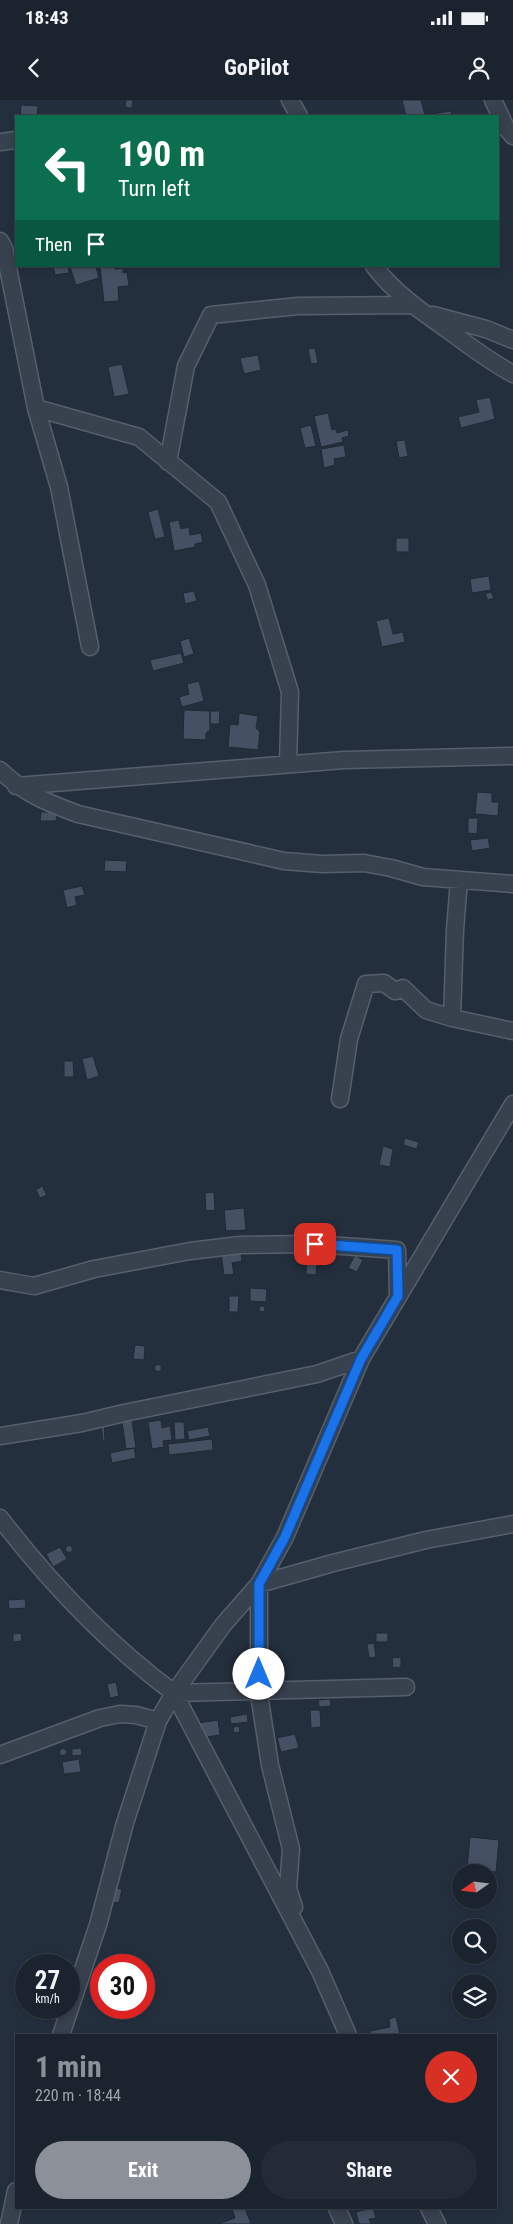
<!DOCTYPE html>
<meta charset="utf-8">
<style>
body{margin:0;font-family:"Roboto Condensed",sans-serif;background:#242b36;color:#f1f3f6;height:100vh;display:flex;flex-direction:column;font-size:19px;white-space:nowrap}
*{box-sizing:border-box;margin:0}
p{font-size:16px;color:#a0a4aa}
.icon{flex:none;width:28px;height:28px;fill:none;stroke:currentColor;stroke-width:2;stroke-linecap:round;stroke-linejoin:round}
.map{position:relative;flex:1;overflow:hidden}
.side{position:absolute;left:15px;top:1934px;width:482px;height:175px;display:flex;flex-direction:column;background:#1b232e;border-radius:0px;box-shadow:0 2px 8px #0003,0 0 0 1px #39404a}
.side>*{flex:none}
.top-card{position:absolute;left:15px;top:15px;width:484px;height:152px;border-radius:0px;box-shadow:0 2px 8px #0003,0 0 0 1px #39404a;background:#0b6e4f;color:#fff;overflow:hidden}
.needle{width:32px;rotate:256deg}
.buttons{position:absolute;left:452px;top:1764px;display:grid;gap:10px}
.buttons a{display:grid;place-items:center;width:45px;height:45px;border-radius:50%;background:#1b232e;box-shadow:0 2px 8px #0003,0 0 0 1px #39404a;font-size:25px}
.speed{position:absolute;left:15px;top:1854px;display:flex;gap:10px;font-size:25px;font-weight:700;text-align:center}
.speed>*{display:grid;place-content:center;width:65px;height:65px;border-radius:50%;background:#1b232e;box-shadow:0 2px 8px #0003,0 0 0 1px #39404a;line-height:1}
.speed small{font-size:12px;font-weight:400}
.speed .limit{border:8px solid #d22;background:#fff;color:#111}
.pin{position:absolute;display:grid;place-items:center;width:42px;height:42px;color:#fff;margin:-21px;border-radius:10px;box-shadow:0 2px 8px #0006}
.me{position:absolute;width:55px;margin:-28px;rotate:0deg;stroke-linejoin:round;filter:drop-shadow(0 0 4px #0008)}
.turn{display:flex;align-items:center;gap:18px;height:105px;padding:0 20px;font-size:22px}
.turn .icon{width:65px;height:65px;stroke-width:2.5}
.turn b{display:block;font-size:35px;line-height:42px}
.then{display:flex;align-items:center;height:48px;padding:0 20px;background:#0003;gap:10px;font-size:19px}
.round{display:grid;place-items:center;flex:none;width:52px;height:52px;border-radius:26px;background:#242b36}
.summary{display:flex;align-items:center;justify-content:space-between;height:85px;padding:0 20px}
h1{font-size:30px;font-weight:700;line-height:38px;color:#8c9099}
.button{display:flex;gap:10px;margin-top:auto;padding:10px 20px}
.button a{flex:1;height:58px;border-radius:30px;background:#8c9099;color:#fff;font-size:20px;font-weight:700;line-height:58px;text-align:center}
.button a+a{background:#242b36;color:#f1f3f6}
.status{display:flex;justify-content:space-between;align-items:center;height:35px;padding:0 25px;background:#1b232e;direction:ltr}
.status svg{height:14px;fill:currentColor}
header{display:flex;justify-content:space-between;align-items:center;height:65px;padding:0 20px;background:#1b232e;font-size:22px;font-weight:700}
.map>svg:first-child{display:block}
.building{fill:#455162;stroke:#1f2835}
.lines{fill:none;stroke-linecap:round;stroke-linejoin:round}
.street-casing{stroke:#565f6c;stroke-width:19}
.street{stroke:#38414e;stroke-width:16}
.route-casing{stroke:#114b97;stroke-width:12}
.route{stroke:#1a73e8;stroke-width:9}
</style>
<div class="status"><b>18:43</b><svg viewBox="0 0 49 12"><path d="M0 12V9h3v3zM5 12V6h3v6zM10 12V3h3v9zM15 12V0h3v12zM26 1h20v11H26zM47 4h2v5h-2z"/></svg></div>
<header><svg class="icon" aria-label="back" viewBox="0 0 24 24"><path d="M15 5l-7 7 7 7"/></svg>GoPilot<svg class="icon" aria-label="person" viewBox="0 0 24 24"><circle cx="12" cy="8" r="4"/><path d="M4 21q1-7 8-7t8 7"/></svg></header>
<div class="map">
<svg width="513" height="2124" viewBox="0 0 513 2124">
<rect width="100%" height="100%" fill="#242f3e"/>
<path class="building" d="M126 0H133L132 8 125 7Z
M402 0H421L425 16H406Z
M21 5 38 6 37 16H20Z
M451 11 452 16H431V14Z
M53 166H68L69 173 55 175Z
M73 166H96L99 178 76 185 70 167Z
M115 166V169L123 168V173L127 172 129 186 118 187 119 201 104 202 100 167Z
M315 248 318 263 311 264 308 249Z
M258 255 261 270 244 274 240 258Z
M122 264 129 294 114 297 108 267Z
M490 297 495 319 461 328 458 317 479 312 476 300Z
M328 313 332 330 336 329 337 333 348 330 349 336 342 338 343 342 321 347 314 316Z
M311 325 316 346 305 348 300 328Z
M405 340 408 356 399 358 396 341Z
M344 345 346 357 334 359 335 365 324 368 321 349Z
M158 409 165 437 155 439 148 412Z
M179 420 181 429 189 427 190 435 201 433 203 442 195 444V447L174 451 169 422Z
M396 438H409V452H396Z
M489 476 491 490 472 493 470 479Z
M194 491 197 501 185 504 183 493Z
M491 492 494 498 488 500 485 494Z
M389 518 393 534 403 532 405 542 382 547 376 521Z
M189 538 194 554 184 557 180 541Z
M181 553 184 563 153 571 150 560Z
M199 581 204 601 182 607 179 597 189 594 187 584Z
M184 610 210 611V630L206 633V640L183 639Z
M210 611H220L219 624H210Z
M239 613 258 616 256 628 260 632 258 650 228 647 230 624 238 625Z
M477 692 492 693V702H499L498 716 475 714Z
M41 712H57L56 721H40Z
M468 718H478L477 734 468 733Z
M488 738 490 748 472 751 470 740Z
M105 760 127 761 126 772 104 771Z
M82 786 85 795 75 797 77 805 67 808 63 790Z
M93 956 99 976 87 980 82 959Z
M64 961H73L74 977H64Z
M405 1038 419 1042 417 1049 403 1045Z
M383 1046 393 1049 390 1067 379 1065Z
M42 1086 47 1095 40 1098 36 1090Z
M214 1092 215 1110 206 1111 205 1093Z
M244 1108 246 1130 226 1131 224 1110Z
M309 1124 322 1125V1142H309Z
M307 1149 318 1150 316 1175 306 1174Z
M241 1150 242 1161 232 1163 234 1174 224 1175 221 1152Z
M323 1150 336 1151V1159L323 1158Z
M355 1155 363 1160 357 1172 348 1168Z
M250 1188 267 1189 266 1202 250 1201Z
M229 1196H239L238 1212H229Z
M259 1209a3 3 0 1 1 6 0a3 3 0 1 1-6 0Z
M135 1245 145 1246 144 1260 133 1259Z
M154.5 1268a3.5 3.5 0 1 1 7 0a3.5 3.5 0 1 1-7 0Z
M132 1320 136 1348 126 1349 122 1322Z
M161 1320 162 1328 170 1326 172 1340 163 1341 164 1347 152 1349 148 1322Z
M104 1322 105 1341 103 1342 101 1323Z
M174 1322H184L185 1339 175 1340Z
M208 1327 210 1336 189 1340 187 1331Z
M212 1339 213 1350 169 1355 168 1344Z
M134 1348 136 1358 112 1363 110 1353Z
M65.5 1449a3.5 3.5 0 1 1 7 0a3.5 3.5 0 1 1-7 0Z
M60 1447 67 1459 53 1467 46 1454Z
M25 1499 26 1508 9 1509 8 1500Z
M21 1533 22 1541 13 1542V1534Z
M376 1533H388V1542H376Z
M374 1543 376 1557 369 1558 367 1544Z
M401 1557V1567L393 1568 392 1558Z
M116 1582 119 1596 110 1598 107 1584Z
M330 1599 331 1606 319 1607 318 1600Z
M310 1610H320L321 1627 311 1628Z
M247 1614 248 1622 231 1624 230 1617Z
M218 1620 220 1635 200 1638 198 1623Z
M239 1626 240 1632 234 1633 233 1627Z
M295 1634 299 1648 281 1652 277 1638Z
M81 1648 82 1655 72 1656V1649Z
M59.5 1652a3.5 3.5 0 1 1 7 0a3.5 3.5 0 1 1-7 0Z
M79 1659 81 1672 64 1674 62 1662Z
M470 1737 499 1740 496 1772 467 1769Z
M114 1788 122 1789 119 1803 111 1802Z
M396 1917 400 1935H370V1931L390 1927 389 1919Z
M237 2108H245L251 2124H218L235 2118 232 2109Z
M373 2108 376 2118 369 2119 371 2124H359L356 2112Z"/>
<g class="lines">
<defs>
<path id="street" d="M290 0 299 16
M493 0 506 28 513 36
M0 42 16 40
M0 141 4 148 36 308 139 337 218 402 257 485 290 592 288 664
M374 166C394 193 425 214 452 233 472 248 491 262 513 274
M433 215 486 229 513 240
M36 308 59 387 90 547
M168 362 186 266 211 215 298 206 414 205
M0 670C25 694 46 702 78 714L284 761 322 764 364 763 391 768 423 777 513 784
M16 686 344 660 513 656
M459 780 455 830 452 918 513 931
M340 999 349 939 366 884 384 883 395 891 403 888 426 910 452 918
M0 1180 34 1186 94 1169 190 1151 240 1145 315 1144 397 1150 398 1196
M0 1336 82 1323 124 1313 317 1274 361 1259
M0 1418C50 1483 108 1544 174 1593L320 1871 348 1935
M174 1593 406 1587
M0 1655 100 1618 120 1614 136 1615 158 1621
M294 1807 288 1788 291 1749 270 1665 259 1594V1484L333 1463 426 1440 513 1424
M61 1935 98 1825 125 1723 158 1621 174 1593 223 1525 259 1484 285 1437 361 1259 513 1004
M337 2108 344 2124
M429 2108 437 2124
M9 2124 16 2091"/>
</defs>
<use href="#street" class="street-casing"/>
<use href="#street" class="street"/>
</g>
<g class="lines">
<defs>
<path id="route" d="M259 1574V1484L285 1437 361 1259 398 1196 397 1150 315 1144"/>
</defs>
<use href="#route" class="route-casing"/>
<use href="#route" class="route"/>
</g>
</svg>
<div class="buttons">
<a><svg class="needle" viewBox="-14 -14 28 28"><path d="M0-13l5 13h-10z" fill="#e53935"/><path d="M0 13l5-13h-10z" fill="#a0a4aa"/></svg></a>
<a><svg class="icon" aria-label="search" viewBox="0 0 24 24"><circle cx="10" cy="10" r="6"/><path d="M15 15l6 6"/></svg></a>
<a><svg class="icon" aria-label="layers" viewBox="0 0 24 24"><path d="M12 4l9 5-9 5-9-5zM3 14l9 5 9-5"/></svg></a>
</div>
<div class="speed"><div>27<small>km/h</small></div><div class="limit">30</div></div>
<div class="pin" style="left:315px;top:1144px;background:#d93025"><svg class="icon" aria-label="arrive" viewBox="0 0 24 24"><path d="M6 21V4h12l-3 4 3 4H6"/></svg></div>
<svg class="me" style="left:259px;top:1574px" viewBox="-20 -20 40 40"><circle r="19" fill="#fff"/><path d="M0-13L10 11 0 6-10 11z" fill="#1a73e8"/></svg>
<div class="top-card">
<div class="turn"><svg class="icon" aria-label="left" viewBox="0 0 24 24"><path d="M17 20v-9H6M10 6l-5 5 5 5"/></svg><div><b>190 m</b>Turn left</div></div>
<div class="then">Then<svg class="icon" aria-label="arrive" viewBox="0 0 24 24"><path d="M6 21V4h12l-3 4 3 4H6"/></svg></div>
</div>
<section class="side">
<div class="summary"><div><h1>1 min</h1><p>220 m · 18:44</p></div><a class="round" style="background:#d93025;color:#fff"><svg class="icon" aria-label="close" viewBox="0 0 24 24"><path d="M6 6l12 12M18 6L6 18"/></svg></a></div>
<div class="button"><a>Exit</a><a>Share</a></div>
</section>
</div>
